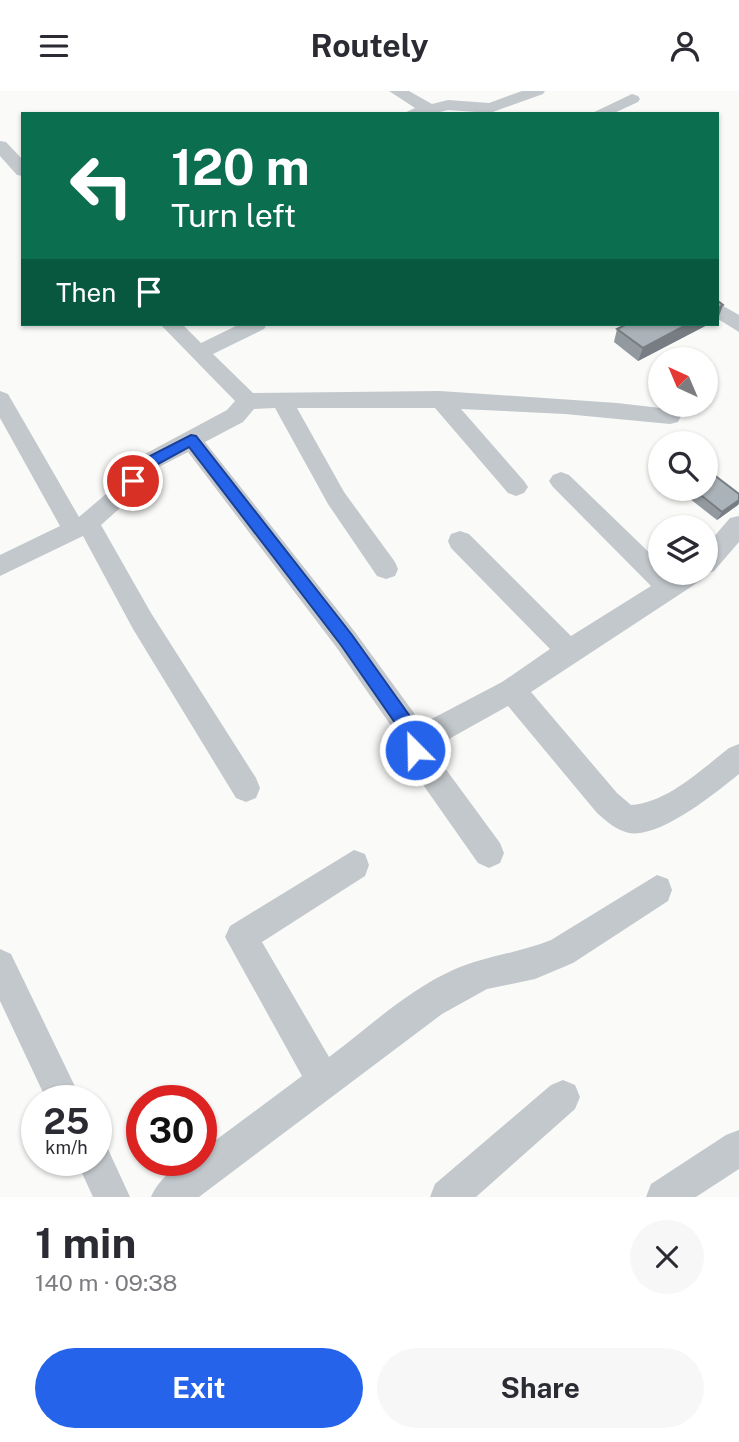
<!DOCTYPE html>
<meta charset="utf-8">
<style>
body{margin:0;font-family:"Public Sans",sans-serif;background:#f7f7f7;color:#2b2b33;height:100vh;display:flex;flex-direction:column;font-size:26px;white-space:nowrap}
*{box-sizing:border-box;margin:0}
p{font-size:23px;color:#7c7c81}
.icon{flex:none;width:38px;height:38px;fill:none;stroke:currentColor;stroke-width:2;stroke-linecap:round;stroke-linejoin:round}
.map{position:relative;height:1106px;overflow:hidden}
.sheet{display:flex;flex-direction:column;background:#fff;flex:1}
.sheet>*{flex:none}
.hud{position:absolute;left:21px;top:21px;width:698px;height:214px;border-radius:0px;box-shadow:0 2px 5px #0004;background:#0b6e4f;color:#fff;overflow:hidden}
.needle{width:46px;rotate:316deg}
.fabs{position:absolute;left:648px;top:256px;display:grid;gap:14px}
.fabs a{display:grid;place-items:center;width:70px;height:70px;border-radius:50%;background:#fff;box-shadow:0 2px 5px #0004;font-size:35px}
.speed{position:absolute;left:21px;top:994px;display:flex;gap:14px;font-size:35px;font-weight:700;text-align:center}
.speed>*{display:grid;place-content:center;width:91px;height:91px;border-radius:50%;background:#fff;box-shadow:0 2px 5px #0004;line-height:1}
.speed small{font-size:18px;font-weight:400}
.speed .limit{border:10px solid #d22;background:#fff;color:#111}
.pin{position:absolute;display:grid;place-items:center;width:60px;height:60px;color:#fff;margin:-30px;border:4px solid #fff;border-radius:50%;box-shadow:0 2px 7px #0007}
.me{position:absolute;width:77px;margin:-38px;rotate:337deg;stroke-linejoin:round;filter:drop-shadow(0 0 5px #0008)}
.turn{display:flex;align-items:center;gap:24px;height:147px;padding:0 35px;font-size:32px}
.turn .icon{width:91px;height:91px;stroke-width:2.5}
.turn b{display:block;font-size:49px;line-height:60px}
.then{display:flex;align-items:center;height:66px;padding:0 35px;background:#0003;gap:14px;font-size:26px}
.round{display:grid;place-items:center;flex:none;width:74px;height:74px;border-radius:37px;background:#f7f7f7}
.overview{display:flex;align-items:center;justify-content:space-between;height:119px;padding:0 35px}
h1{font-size:42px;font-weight:700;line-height:52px}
.action{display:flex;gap:14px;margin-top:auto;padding:14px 35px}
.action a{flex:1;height:80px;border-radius:42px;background:#2563eb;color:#fff;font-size:28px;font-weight:700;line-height:80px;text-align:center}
.action a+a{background:#f7f7f7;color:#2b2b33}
header{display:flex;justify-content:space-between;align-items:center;height:91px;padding:0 35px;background:#fff;font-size:32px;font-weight:700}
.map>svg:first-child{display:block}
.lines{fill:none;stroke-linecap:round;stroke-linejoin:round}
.street{fill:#c3c8cc;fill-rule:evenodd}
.wall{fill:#929a9f}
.shaded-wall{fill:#777d82}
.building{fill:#aab3b9;stroke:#777d82;stroke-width:2}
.route{fill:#2563eb;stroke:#184099;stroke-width:2}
</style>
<header><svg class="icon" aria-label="menu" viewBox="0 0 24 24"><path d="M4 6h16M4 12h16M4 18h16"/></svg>Routely<svg class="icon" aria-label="person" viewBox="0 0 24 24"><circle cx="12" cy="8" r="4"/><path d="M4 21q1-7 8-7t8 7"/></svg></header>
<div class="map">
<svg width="739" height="1106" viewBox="0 0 739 1106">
<rect width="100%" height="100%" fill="#fafaf8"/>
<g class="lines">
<path class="street" d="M389 0H409L432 13 448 9 489 12 522 0H545L543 3 490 22 448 19 432 23H402L415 17Z
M632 3 638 5 640 8 638 11 612 23H590Z
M0 50 6 51 23 69V85L17 84 0 65Z
M718 212 739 224V241L718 228Z
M160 233H182L201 252 240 233H267L264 238 213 263 253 302 440 300 617 312 678 319 681 325 678 331 670 333 565 323 461 318 524 390 528 396 524 402 516 405 508 402 435 317H297L344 401 395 471 398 478 395 485 386 488 377 485 328 413 275 317 254 318 243 331 205 351 355 541 422 633 502 591 550 558 451 457 448 450 451 443 460 440 469 443 571 545 651 495 553 396 549 390 553 384 561 381 569 384 660 472V481H705V456L730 427 739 425V451L714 480 706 483 703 488 531 601 617 702 631 714C667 712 702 678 729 657L739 653V683C715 702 661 747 629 742 616 739 606 730 597 722L508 615 431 658 500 752 504 762 500 772 489 777 478 772 405 668 401 659 403 652 337 557 188 361 159 376 129 409 101 434 151 522 256 687 260 697 256 707 246 711 236 707 133 538 83 445 0 485V464L60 435 0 327V300L8 303 79 426 113 397 143 364 227 319 235 310Z
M354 759 365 763 369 774 365 785 262 851 329 966C368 937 408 899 453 879 485 865 519 862 551 849L657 784 668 788 672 799 668 810 573 872 535 888 487 898 442 923 199 1106H151C159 1087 180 1069 201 1069V1060L302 985 225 846 230 835Z
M0 858 11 863 82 1010H47L0 910Z
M563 989 575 994 580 1006 575 1018 476 1106H430L435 1093 551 994Z
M739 1039V1078L696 1106H646L651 1093 726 1044Z
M96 1052 107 1056 130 1106H93L76 1069H96Z"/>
</g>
<path class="wall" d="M627 233H709L638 270 614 251 617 238Z
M676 397H705L739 403V413L717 429Z"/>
<path class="shaded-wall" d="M723 214 718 228V217Z
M688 233H709L638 270 643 257Z
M739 409 738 414 717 429 722 421Z"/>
<path class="building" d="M718 210 723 214 718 217Z
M627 233H688L643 257 617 238Z
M705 377 739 403V409L722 421 692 397H705Z"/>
<path class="route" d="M191 344 196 345 352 544 424 645 426 650 421 665 415 667 409 665 407 659 409 652 341 554 189 356 156 374 138 393H128V386L146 367Z"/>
</svg>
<div class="fabs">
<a><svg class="needle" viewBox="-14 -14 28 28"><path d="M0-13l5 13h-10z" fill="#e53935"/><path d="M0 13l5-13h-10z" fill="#7c7c81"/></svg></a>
<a><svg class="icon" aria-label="search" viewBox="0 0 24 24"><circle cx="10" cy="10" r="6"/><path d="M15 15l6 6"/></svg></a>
<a><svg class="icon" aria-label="layers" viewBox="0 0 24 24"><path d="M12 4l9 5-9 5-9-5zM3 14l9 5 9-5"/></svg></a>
</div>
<div class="speed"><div>25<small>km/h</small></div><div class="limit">30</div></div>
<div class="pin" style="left:133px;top:390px;background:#d93025"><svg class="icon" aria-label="arrive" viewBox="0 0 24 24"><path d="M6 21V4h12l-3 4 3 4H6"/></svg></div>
<svg class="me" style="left:415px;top:659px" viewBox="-20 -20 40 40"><circle r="17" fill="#2563eb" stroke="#fff" stroke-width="3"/><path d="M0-11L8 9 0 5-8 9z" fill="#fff"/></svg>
<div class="hud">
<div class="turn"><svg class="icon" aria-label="left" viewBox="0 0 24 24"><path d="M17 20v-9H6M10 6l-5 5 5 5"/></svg><div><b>120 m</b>Turn left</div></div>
<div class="then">Then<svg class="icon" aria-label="arrive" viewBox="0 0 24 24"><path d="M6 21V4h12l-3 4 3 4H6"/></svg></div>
</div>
</div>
<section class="sheet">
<div class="overview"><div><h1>1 min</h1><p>140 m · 09:38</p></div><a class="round"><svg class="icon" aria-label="close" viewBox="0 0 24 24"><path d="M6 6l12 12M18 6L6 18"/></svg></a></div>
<div class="action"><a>Exit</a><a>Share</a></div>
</section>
